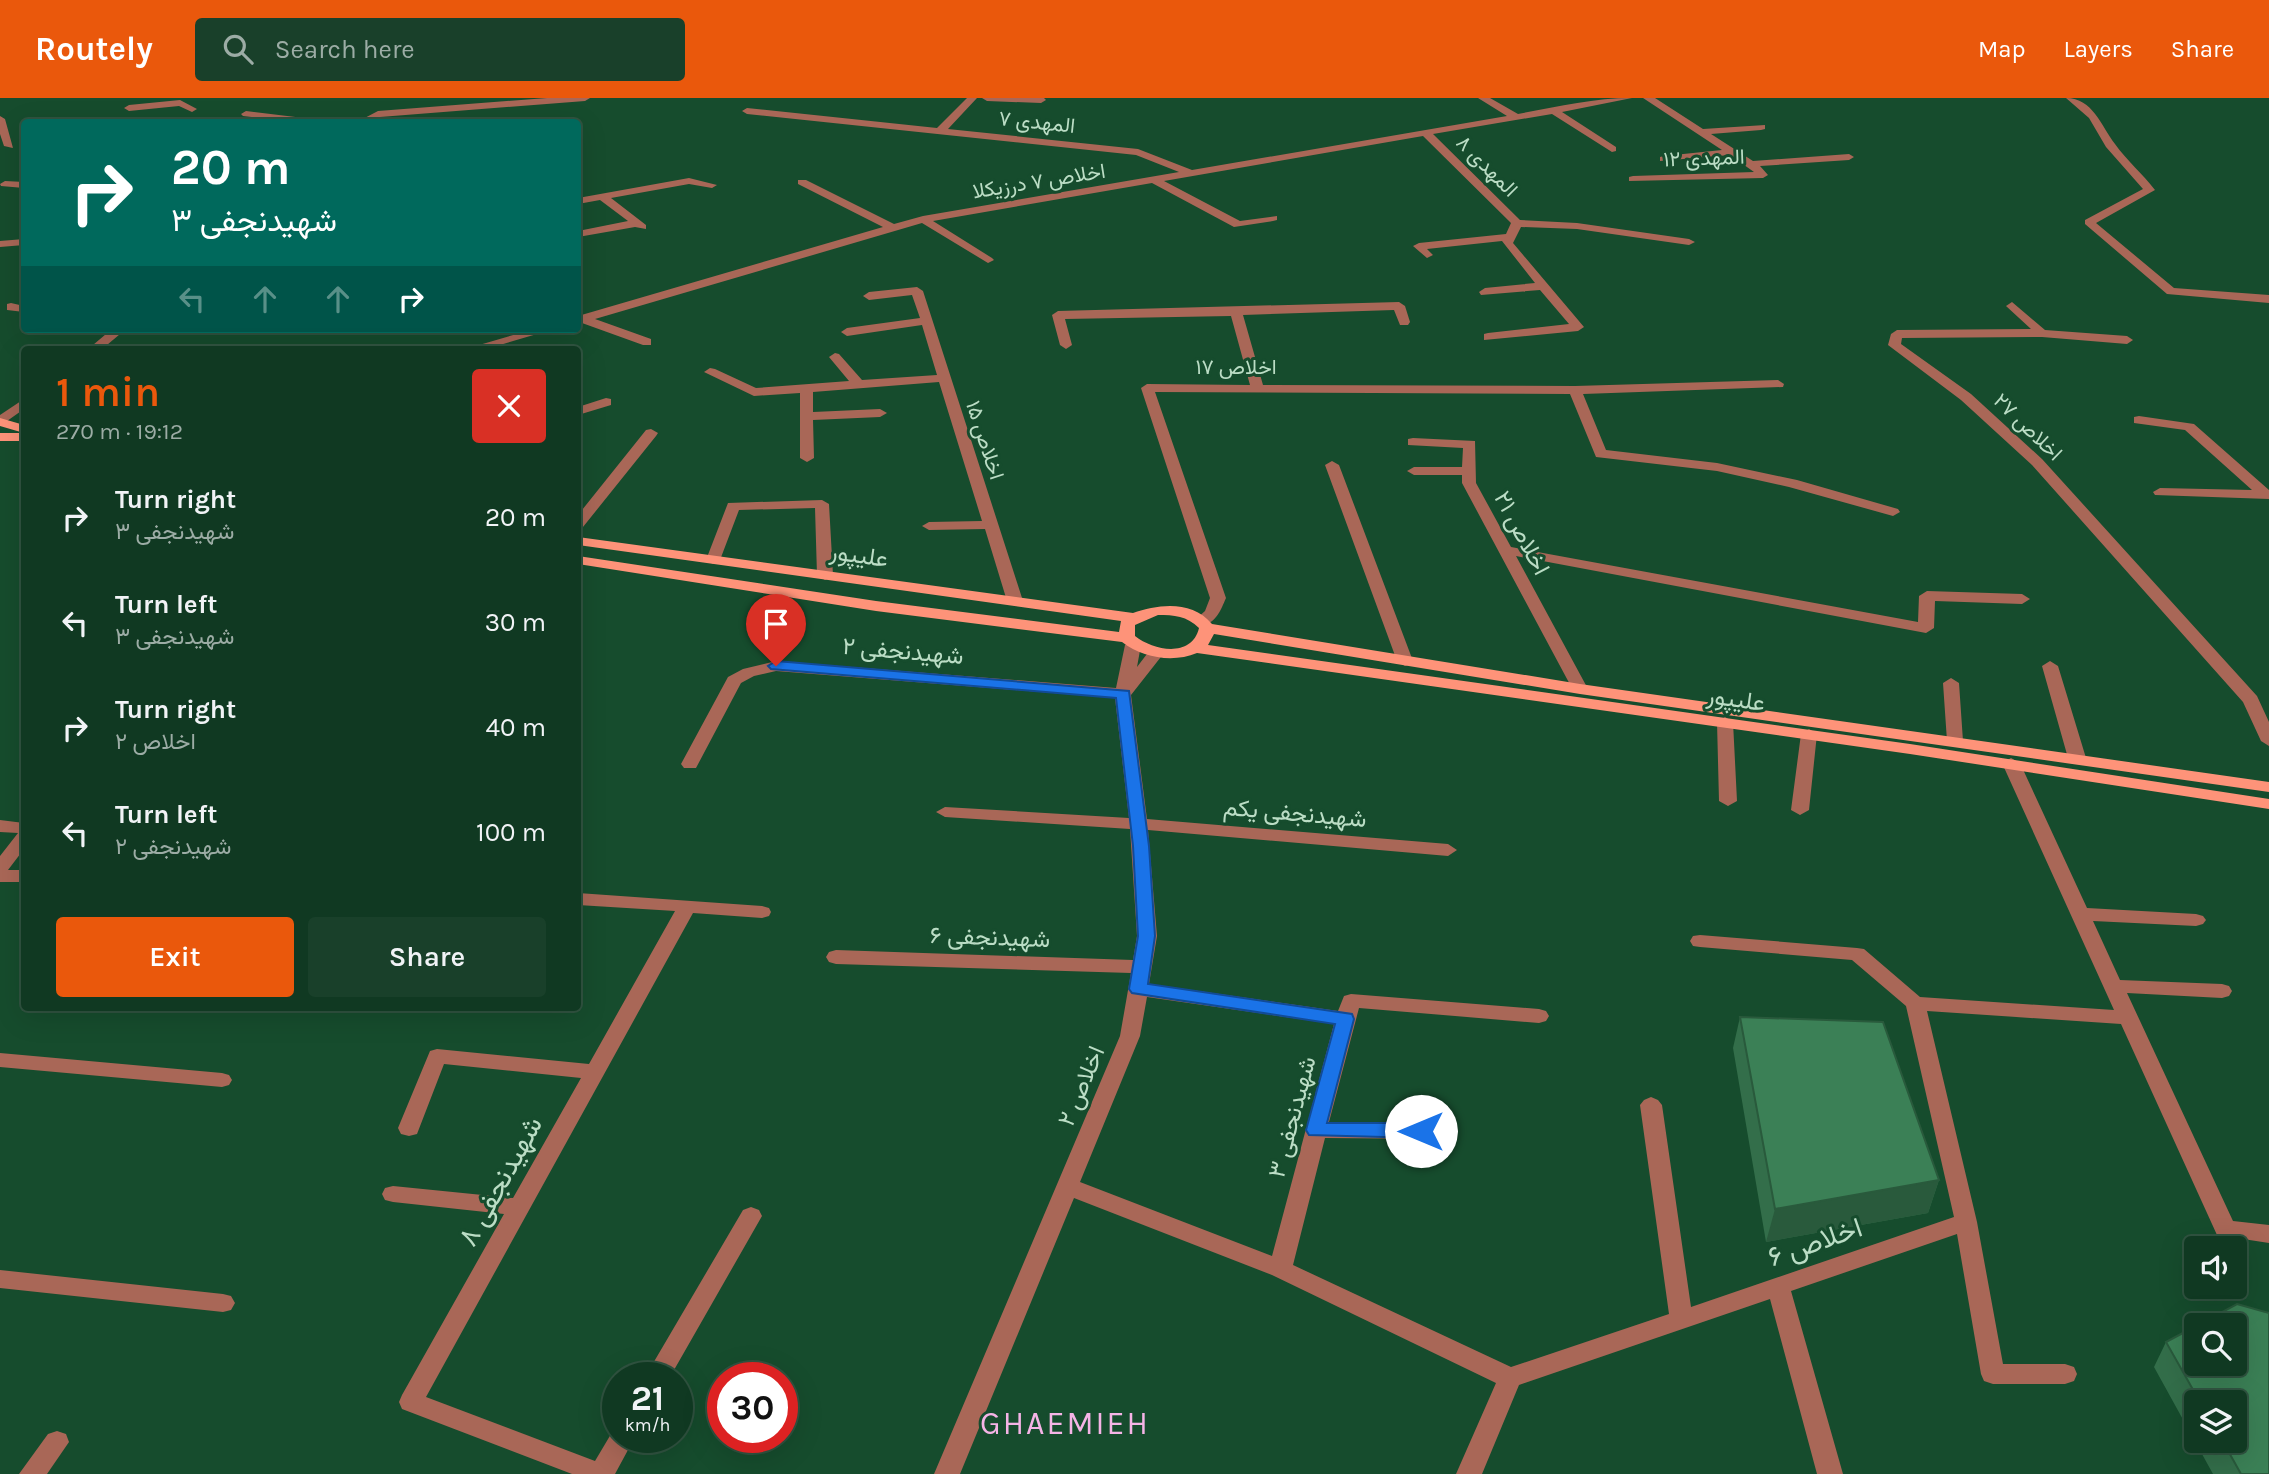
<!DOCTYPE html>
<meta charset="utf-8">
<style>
body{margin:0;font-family:Karla,Vazirmatn,sans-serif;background:#19402a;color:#f1f3f6;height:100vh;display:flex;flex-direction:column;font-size:26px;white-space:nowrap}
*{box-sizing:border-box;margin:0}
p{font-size:23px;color:#9caca5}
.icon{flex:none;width:38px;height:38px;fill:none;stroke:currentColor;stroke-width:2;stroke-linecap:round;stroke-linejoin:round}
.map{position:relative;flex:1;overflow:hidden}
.sheet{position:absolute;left:21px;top:248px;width:560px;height:665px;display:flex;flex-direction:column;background:#103922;border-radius:7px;box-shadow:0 7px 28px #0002,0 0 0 2px #305340}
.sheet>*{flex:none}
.hud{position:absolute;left:21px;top:21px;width:560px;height:214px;border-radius:7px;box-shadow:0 7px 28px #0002,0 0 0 2px #305340;background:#00695c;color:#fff;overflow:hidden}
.controls{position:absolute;left:2184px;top:1138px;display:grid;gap:14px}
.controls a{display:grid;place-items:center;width:63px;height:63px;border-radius:7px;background:#103922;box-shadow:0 7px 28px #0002,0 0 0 2px #305340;font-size:35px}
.speed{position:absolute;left:602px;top:1264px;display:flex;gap:14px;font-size:35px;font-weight:700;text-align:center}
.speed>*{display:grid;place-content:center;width:91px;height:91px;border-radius:50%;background:#103922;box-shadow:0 7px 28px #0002,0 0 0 2px #305340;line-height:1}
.speed small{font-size:18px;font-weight:400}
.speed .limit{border:10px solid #d22;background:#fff;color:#111}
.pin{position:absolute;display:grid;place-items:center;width:60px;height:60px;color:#fff;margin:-72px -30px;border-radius:50% 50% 50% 0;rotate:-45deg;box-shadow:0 0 7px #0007}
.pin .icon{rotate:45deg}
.me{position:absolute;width:77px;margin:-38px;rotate:270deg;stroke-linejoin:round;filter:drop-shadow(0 0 5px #0008)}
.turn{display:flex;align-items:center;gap:24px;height:147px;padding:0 35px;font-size:32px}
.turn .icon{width:91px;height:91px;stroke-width:2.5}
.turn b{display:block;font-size:49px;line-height:60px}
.lanes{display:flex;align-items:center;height:66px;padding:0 35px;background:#0003;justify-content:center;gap:35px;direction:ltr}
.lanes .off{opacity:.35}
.round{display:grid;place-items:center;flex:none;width:74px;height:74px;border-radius:7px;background:#19402a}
.head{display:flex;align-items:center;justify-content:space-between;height:119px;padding:0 35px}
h1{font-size:42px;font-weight:600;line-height:52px;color:#ea580c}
.primary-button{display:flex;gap:14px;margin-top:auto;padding:14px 35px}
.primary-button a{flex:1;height:80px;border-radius:7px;background:#ea580c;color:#fff;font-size:28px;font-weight:600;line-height:80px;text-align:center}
.primary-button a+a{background:#19402a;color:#f1f3f6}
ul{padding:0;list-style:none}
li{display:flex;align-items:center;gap:21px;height:105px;padding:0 35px}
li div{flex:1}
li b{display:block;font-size:26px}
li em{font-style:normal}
header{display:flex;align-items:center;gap:42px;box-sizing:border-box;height:98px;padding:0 35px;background:#ea580c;color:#fff}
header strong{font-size:33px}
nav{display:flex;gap:38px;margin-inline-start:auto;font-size:24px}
.search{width:490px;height:63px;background:#19402a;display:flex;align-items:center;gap:18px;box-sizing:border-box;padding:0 24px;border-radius:7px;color:#9caca5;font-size:26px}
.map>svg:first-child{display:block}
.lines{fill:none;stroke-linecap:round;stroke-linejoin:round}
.minor{fill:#a96757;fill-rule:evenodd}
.major{fill:#fe9379;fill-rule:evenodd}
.wall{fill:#336e4a;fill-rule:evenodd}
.shaded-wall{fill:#295a3c}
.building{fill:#3b8056;stroke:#295a3c;stroke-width:2}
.route{fill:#1a73e8;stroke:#114b97;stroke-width:2}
.labels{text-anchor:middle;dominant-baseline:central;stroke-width:6;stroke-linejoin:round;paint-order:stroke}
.far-street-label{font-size:21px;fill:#bbddc5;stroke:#164c2d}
.street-label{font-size:24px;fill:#bbddc5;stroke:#164c2d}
.near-street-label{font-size:28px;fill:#bbddc5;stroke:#164c2d}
.near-neighbourhood-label{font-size:32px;letter-spacing:2px;fill:#f5b4e6;stroke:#164c2d}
</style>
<header>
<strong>Routely</strong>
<div class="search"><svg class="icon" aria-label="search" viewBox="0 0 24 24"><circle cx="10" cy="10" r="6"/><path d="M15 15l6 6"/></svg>Search here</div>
<nav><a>Map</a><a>Layers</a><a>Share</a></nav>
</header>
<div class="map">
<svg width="2269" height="1376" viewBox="0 0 2269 1376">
<rect width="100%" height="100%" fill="#164c2d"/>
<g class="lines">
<path class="minor" d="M547 0H590L585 3 380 19 369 24H357L378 13Z
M967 0H977L948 31 1138 51 1192 72 1507 18 1478 0H1490L1518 16C1555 9 1593 0 1632 0L1562 14 1616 49V53L1612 54 1552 16 1433 36 1520 122 1577 125 1689 141 1695 144 1689 147 1577 131 1521 129 1513 145 1584 229 1578 233 1484 242V236L1488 235 1569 226 1540 192 1481 197 1479 194 1485 190 1535 185 1502 143 1427 151 1433 157 1427 160 1413 148 1419 145 1506 136 1511 125 1423 38 1164 83 1240 123 1277 118V122L1273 123 1234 129 1152 85 933 123 992 160 994 162 988 165 922 125 595 221 651 241V247H643L582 225 578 226V218L883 129 798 86V82H806L894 126 923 118 1179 74 1136 57 747 16 742 13 747 10 937 30Z
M982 0H1044L1046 2 1041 5 987 3Z
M1643 0H1655L1703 31 1765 27V31L1761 32 1711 36 1753 63 1849 56 1854 59 1849 62 1760 68 1768 77 1763 80 1629 83V79L1633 78 1754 74 1730 57 1660 63V59L1664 58 1722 52Z
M2066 0C2093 0 2101 28 2115 46 2127 63 2143 76 2155 92L2096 125 2174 190 2269 197V205L2167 196 2085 126V122L2143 91 2106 49 2089 20Z
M180 2 197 11 192 14 179 8 129 13 124 10 129 7Z
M246 13 312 21 317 24H292L243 18 241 16Z
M0 18 5 21 13 50 4 48 0 36Z
M689 80 717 87 712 90 689 86 611 100 646 127V131L635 129 578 139V133L628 123 600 102 578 106V100Z
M5 83 24 84V90L1 88 0 86Z
M24 141V147L0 149V143Z
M917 189 923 193 1023 503 1020 506 1015 508 1007 503 985 431 929 432 922 428 929 424 982 423 939 284 813 294V314L880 311 887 315 880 319 813 322 814 360 807 364 800 360V295L754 298 704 274 710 270 715 271 756 290 849 283 829 259 835 255 839 256 862 282 937 277 922 227 847 238 841 234 847 230 920 220 912 197 869 202 863 198 869 194Z
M1399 204 1405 208 1410 224 1408 227H1400L1394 212 1243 217 1263 287 1575 288 1778 282 1784 286 1783 289 1583 296 1606 352 1717 365 1797 382 1898 411 1900 414 1893 418 1789 389 1717 373 1596 359 1570 296 1155 294 1226 500C1220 514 1214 530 1196 526L1194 523 1205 513 1210 500 1141 290 1147 286 1250 287 1231 218 1065 221 1072 247 1066 251 1060 247 1052 217 1058 213Z
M2012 204 2045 232 2127 238 2133 242 2127 246 2042 239 1902 240 1901 246 1971 296 2042 361 2257 598 2269 624V648L2261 643 2243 604 2032 367 1961 302 1888 247 1891 236 1897 232 2031 231 2006 208Z
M11 205 24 208V214L7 212V206Z
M112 231H126L101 252H87Z
M534 231H554L483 252H462Z
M606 300 611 301V307L578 317V309Z
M24 301V311L0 328V317Z
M2139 318 2194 326 2269 392V401L2155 397 2153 394 2160 390 2252 392 2185 332 2134 325V319Z
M651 331 658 335 656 338 583 429 578 430V417L646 332Z
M1413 340 1475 343 1476 385 1511 449 1918 524 1919 498 1927 493 2022 496 2030 501 2022 506 1935 503 1934 530 1926 535 1516 458 1588 591 1586 594H1574L1462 385V377H1414L1407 373 1414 369H1462L1463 350 1408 347V341Z
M1332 363 1339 367 1413 563 1411 566 1405 568 1397 563 1325 367Z
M822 402 829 406 833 477 830 480 825 482 817 477 815 410 739 412 720 462 713 466 706 462 728 405Z
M1133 542 1141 547 1137 569 1150 552 1156 550 1164 555 1131 597 1147 721 1448 746 1457 752 1448 758 1148 732 1157 838 1149 886 1338 913 1344 898 1351 896 1539 911 1546 913 1549 918 1546 923 1539 925 1359 910 1329 1024 1447 1025 1455 1027 1458 1033 1455 1039 1447 1041 1325 1040 1293 1167 1511 1269 1669 1216 1640 1007 1644 1002 1651 999 1658 1002 1662 1007 1691 1209 1954 1119 1906 908 1852 862 1700 849 1693 848 1690 843 1693 838 1700 837 1857 850 1864 851 1920 899 2114 912 2002 665 2011 660 2020 665 2087 810 2196 816 2203 818 2206 822 2203 826 2196 828 2093 823 2120 882 2222 886 2229 888 2232 893 2229 898 2222 900 2127 895 2233 1123 2269 1127V1145L2217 1137 2121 926 1927 913 1977 1124 2003 1266H2065L2074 1269 2077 1276 2074 1283 2065 1286H1993L1984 1283 1981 1276 1957 1136 1791 1193 1843 1376H1817L1770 1201 1519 1287 1482 1376H1456L1496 1285 1272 1177 1074 1100 960 1376H934L1120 938 1131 875 836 866 829 864 826 859 829 854 836 852 1133 862 1137 838 1130 731 945 719 936 714 945 709 1129 720 1115 600 776 573 754 578 741 585 696 670H684L681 666 728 579 743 571 776 563 1116 590 1125 547ZM1147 899 1334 926 1272 1158 1080 1084 1140 938Z
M2050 563 2058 568 2086 660 2083 664H2071L2068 660 2042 568Z
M1951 580 1959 585 1963 643 1955 648 1947 643 1943 585Z
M1725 619 1733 624 1737 703 1728 708 1719 703 1717 624Z
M1809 631 1817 636 1809 712 1800 717 1791 712 1801 636Z
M0 722 24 725V751L8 772H24V784H0V758L18 735 0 734Z
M578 795 762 808 769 810 771 814 769 818 762 820 693 815 426 1299 595 1363 614 1331 618 1330V1339H635L615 1376H572L402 1311 399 1304 402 1297 504 1116 393 1104 385 1102 382 1096 385 1090 393 1088 513 1100 581 980 444 966 417 1036 409 1038 401 1036 398 1030 430 953 437 951 589 966 675 813 578 807Z
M0 955 222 975 229 977 232 982 229 987 222 989 0 969Z
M751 1109 759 1112 762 1118 670 1279H645L743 1112Z
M0 1172 223 1196 231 1198 235 1205 231 1212 223 1214 0 1190Z
M57 1333 66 1336 69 1344 47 1376H19L48 1336Z"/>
<path class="major" d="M0 320 24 327V343H0V335H24L0 328Z
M578 439 1133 515C1159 506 1192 502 1212 526L1580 586 2269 684V694L1580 596 1214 536 1208 547 1910 646 2269 701V711L1910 656 1197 555C1173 565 1143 560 1122 544L876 513 578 466V458L876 503 1119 534 1121 523 578 447ZM1158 517C1174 517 1187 518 1199 530 1192 560 1154 553 1135 538V527Z"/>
</g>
<path class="wall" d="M1740 919 1939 1082 1928 1115 1766 1144 1733 950Z
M2237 1206 2269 1215V1376H2213L2154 1269 2166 1244 2196 1228V1265H2235V1227H2198ZM2196 1304H2235V1342H2196Z"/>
<path class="shaded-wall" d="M1939 1082 1928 1115 1766 1144 1775 1111Z"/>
<path class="building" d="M1740 919 1883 924 1939 1082 1775 1111Z
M2237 1206 2269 1215V1376H2241L2222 1342H2235V1304H2200L2166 1244 2196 1228V1265H2235V1227H2198Z"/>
<path class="route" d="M776 563 1129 593 1149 748 1155 838 1148 886 1352 916 1354 921 1327 1025H1421L1428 1028 1431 1033 1428 1038 1421 1040 1309 1037 1306 1032 1335 926 1132 895 1129 891 1138 838 1133 748 1116 600 771 571 768 568Z"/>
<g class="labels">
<g class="far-street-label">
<text transform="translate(1037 24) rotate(6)">المهدی ۷</text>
<text transform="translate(1704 60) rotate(-2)">المهدی ۱۲</text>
<text transform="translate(1487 68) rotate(45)">المهدی ۸</text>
<text transform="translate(1039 83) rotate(-9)">اخلاص ۷ درزیکلا</text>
<text x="1236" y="269">اخلاص ۱۷</text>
<text transform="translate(2028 329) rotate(44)">اخلاص ۲۷</text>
<text transform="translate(985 342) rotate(72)">اخلاص ۱۵</text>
</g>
<g class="street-label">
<text transform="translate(1522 435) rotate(62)">اخلاص ۲۱</text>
<text transform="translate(859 457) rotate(8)">علیپور</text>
<text transform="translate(903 553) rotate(5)">شهیدنجفی ۲</text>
<text transform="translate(1736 601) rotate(8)">علیپور</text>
<text transform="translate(1295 715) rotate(5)">شهیدنجفی یکم</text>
<text transform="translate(990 839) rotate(2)">شهیدنجفی ۶</text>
<text transform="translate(1081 988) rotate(-67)">اخلاص ۲</text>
<text transform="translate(1292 1019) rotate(-75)">شهیدنجفی ۳</text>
</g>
<g class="near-street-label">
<text transform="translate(500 1083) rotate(-61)">شهیدنجفی ۸</text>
<text transform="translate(1815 1144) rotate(-19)">اخلاص ۶</text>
</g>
<g class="near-neighbourhood-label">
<text x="1065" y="1325">GHAEMIEH</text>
</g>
</g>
</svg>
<div class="controls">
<a><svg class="icon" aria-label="sound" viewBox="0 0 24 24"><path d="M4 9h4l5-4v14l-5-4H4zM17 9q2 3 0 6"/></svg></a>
<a><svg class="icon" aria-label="search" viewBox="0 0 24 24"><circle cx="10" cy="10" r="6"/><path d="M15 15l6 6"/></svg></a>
<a><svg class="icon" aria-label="layers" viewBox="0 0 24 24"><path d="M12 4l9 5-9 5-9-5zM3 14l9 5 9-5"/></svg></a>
</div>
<div class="speed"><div>21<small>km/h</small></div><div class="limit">30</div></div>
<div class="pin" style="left:776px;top:568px;background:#d93025"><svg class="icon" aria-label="arrive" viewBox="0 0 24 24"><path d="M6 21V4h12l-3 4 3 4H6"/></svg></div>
<svg class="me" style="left:1421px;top:1033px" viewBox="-20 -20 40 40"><circle r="19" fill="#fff"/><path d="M0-13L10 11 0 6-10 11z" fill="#1a73e8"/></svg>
<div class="hud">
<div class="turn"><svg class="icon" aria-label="right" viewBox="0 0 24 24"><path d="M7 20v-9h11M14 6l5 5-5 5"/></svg><div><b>20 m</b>شهیدنجفی ۳</div></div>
<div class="lanes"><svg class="icon off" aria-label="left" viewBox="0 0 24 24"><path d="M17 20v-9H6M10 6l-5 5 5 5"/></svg><svg class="icon off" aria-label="ahead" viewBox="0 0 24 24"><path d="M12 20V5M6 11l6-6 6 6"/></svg><svg class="icon off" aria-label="ahead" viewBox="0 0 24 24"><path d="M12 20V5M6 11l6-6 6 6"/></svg><svg class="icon" aria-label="right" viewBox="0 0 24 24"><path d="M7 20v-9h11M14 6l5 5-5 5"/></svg></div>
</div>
<section class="sheet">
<div class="head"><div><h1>1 min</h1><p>270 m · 19:12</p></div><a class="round" style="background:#d93025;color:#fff"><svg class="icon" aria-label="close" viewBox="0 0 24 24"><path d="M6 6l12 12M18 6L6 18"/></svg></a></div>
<ul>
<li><svg class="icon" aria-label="right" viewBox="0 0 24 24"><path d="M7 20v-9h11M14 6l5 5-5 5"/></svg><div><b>Turn right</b><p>شهیدنجفی ۳</p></div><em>20 m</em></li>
<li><svg class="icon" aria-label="left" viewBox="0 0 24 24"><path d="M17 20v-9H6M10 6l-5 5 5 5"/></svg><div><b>Turn left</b><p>شهیدنجفی ۳</p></div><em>30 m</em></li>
<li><svg class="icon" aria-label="right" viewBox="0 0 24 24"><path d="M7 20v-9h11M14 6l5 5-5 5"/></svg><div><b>Turn right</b><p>اخلاص ۲</p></div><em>40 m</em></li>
<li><svg class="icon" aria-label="left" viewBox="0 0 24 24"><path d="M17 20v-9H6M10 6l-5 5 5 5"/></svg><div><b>Turn left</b><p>شهیدنجفی ۲</p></div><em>100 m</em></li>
</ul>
<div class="primary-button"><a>Exit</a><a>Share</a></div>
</section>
</div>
